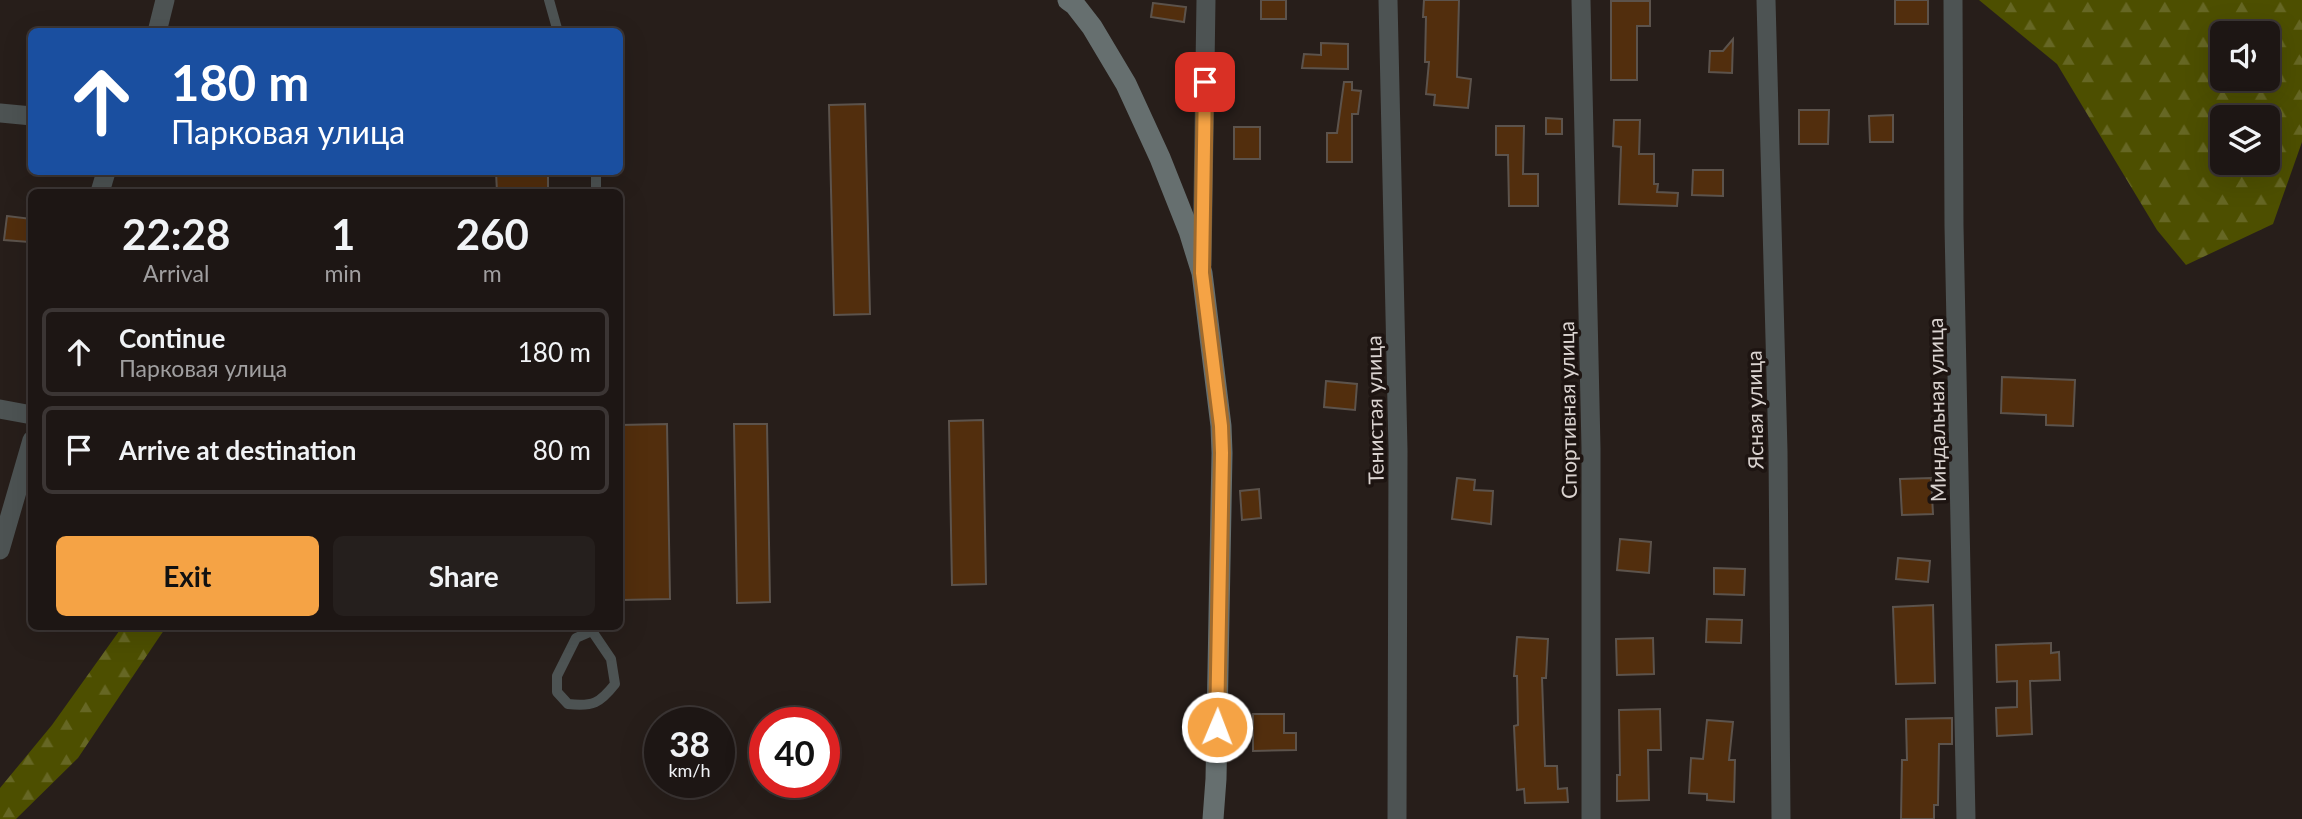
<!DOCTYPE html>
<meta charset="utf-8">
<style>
body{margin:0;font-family:Lato,sans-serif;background:#251f1d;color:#f1f3f6;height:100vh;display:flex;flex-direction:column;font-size:26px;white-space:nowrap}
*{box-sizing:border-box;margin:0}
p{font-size:23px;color:#a09fa0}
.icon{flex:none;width:38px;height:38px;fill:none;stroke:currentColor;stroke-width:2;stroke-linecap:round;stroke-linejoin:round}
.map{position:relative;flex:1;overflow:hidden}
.panel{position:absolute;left:28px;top:189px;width:595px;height:441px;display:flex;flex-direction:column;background:#1d1614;border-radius:10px;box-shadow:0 7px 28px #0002,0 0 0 2px #3b3534}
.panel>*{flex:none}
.banner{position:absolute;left:28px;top:28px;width:595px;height:147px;border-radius:10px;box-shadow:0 7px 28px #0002,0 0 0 2px #3b3534;background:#1a4fa0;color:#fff;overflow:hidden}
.controls{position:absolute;left:2210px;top:21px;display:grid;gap:14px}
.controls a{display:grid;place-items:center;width:70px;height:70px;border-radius:10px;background:#1d1614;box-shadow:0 7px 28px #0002,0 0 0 2px #3b3534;font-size:35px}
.speed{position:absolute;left:644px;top:707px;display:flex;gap:14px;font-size:35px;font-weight:700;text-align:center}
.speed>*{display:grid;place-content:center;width:91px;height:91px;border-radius:50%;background:#1d1614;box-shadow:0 7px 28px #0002,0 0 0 2px #3b3534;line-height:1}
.speed small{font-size:18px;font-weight:400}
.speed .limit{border:10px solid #d22;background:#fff;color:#111}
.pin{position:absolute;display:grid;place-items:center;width:60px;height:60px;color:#fff;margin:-30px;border-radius:14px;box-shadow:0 4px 10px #0006}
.me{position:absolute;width:77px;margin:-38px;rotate:1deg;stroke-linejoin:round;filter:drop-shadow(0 0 5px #0008)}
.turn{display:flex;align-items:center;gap:24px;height:147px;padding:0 28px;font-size:32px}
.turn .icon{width:91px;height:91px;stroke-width:2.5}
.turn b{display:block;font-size:49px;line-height:60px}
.eta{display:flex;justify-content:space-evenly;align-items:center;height:119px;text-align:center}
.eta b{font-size:42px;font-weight:700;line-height:49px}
.cta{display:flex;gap:14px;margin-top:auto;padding:14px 28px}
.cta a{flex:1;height:80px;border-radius:10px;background:#f5a345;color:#111;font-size:28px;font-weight:700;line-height:80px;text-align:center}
.cta a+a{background:#251f1d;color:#f1f3f6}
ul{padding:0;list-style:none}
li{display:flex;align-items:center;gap:21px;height:88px;margin:0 14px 10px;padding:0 14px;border:4px solid #3b3534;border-radius:10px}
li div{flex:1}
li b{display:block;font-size:26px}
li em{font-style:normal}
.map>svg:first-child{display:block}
.forest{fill:url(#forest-firs);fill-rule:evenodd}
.building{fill:#522e0d;stroke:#5c534c;stroke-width:2}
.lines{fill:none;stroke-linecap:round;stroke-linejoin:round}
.lane{stroke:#4d5353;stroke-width:10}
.street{stroke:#4d5353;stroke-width:19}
.secondary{stroke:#666f6f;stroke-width:21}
.route-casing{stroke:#9f6a2d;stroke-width:18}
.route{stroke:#f5a345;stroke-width:12}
.labels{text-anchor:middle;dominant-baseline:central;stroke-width:7;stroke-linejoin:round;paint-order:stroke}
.street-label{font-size:21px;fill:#dad3d0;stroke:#1d1411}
</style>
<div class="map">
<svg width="2302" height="819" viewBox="0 0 2302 819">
<defs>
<pattern id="forest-firs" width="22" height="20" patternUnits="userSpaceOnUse" patternTransform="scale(1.75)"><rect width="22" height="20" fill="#4d4f00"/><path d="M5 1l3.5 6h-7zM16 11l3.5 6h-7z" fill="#666724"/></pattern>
</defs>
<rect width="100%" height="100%" fill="#271e1a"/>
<path class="forest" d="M1979 0H2302V142L2273 224 2186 265 2157 230 2057 64ZM2222 33H2268V79H2222ZM2222 117H2268V163H2222Z
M122 627H166L78 758 16 819H0V788L52 725Z"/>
<path class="building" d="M1261 0H1286V19H1261Z
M1424 0H1459L1457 77 1471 79 1468 108 1434 105 1435 95 1426 94 1429 62H1425L1426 17H1423Z
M1895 0H1928V24H1895Z
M1611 1H1650V26H1637V80H1611Z
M1153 3 1186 7 1184 22 1151 17Z
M1733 39 1732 73 1709 72 1710 51H1723Z
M1321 43 1348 44V69L1302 68 1304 54 1321 55Z
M1344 82H1352V90L1361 91 1358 114H1352V162H1327V133H1337Z
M865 104 870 314 834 315 829 105Z
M1799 110H1829L1828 144H1799Z
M1893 115V142H1870L1869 116Z
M1546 118 1562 119V134H1546Z
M1614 120H1640L1639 154H1654V184H1658L1657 192 1678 193 1677 206 1619 204 1621 147 1613 146Z
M1496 126H1524L1523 174H1538V206H1509L1508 155H1496Z
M1234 127H1260V159H1234Z
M1693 170H1723V196L1692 195Z
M496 172H548V192H497Z
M7 216 32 219 29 242 4 240Z
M2002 377 2075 380 2073 426 2046 425V415L2001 413Z
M1326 381 1357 384 1355 410 1324 407Z
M983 420 986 584 952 585 949 421Z
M667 424 670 599 620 600V425Z
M734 424H767L770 602 737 603Z
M1457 478 1475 480 1474 490 1493 491 1491 524 1452 519Z
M1931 478 1933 514 1902 515 1900 479Z
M1259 489 1261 518 1242 520 1240 491Z
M1620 539 1651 542 1649 573 1617 570Z
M1898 558 1930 561 1928 582 1896 579Z
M1714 568 1745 569 1744 595 1714 594Z
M1933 605 1935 683 1896 684 1893 607Z
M1707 619 1742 620 1741 643 1706 642Z
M1517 637 1548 639 1546 678H1542L1545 766H1557L1558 789 1567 788 1568 802 1525 803 1524 789 1517 790 1514 726 1518 725 1517 676H1514Z
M1653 638 1654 674 1617 675 1616 639Z
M2051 643V653L2059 652 2060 680 2030 681 2032 734 1997 736 1996 708 2017 707V681L1997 682 1996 645Z
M1660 709 1661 750H1648L1649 800 1617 801V775H1620L1619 710Z
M1253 714H1284V733H1296V750L1253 751Z
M1952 718V744H1939L1938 805H1934V819H1901L1902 760H1907L1906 719Z
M1707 720 1733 722 1729 760H1735L1734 802 1707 800V794L1689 793 1691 758 1703 759Z"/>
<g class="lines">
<path class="lane" d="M549 0 558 32
M596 192V172
M592 626V631L611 659 615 684C600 703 593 707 568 704L557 692V676L576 638 592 631"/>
<path class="street" d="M1388 0 1398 450 1397 819
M1581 0 1591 448V819
M1766 0 1778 451 1781 819
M1953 0 1954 226 1966 819
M157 32 165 0
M0 113 32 116
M100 192 106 172
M1202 265 1206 0
M0 409 32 415
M0 550 32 440"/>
<path class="secondary" d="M1068 0 1075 5 1092 27 1126 84 1160 158 1189 231 1202 273 1221 426 1222 453 1216 779 1213 819"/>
</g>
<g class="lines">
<defs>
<path id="route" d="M1205 82 1202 273 1221 426 1222 453 1217 727"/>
</defs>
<use href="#route" class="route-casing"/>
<use href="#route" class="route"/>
</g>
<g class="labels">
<g class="street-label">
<text transform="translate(1374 410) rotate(-91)">Тенистая улица</text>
<text transform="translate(1567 410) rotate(-91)">Спортивная улица</text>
<text transform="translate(1754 410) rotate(-91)">Ясная улица</text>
<text transform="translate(1936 410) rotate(-91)">Миндальная улица</text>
</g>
</g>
</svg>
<div class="controls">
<a><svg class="icon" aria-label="sound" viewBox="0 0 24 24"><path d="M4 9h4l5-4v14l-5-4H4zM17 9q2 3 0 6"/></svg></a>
<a><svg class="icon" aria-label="layers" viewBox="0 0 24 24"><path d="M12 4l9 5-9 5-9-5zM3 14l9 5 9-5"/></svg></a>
</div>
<div class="speed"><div>38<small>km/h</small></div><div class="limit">40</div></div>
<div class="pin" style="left:1205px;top:82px;background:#d93025"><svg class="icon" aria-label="arrive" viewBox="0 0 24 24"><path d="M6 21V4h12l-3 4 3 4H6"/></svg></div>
<svg class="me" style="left:1217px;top:727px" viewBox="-20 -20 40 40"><circle r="17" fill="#f5a345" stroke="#fff" stroke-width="3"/><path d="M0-11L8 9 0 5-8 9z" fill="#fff"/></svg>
<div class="banner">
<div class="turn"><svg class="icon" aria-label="ahead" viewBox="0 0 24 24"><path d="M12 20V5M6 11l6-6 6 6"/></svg><div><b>180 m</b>Парковая улица</div></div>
</div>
<section class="panel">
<div class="eta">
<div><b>22:28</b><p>Arrival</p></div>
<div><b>1</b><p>min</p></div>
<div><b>260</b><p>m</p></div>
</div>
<ul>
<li><svg class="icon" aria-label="ahead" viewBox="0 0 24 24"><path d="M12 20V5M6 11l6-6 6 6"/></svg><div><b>Continue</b><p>Парковая улица</p></div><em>180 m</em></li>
<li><svg class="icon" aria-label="arrive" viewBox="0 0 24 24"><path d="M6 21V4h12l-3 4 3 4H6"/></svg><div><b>Arrive at destination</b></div><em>80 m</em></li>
</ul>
<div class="cta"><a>Exit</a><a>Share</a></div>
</section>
</div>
